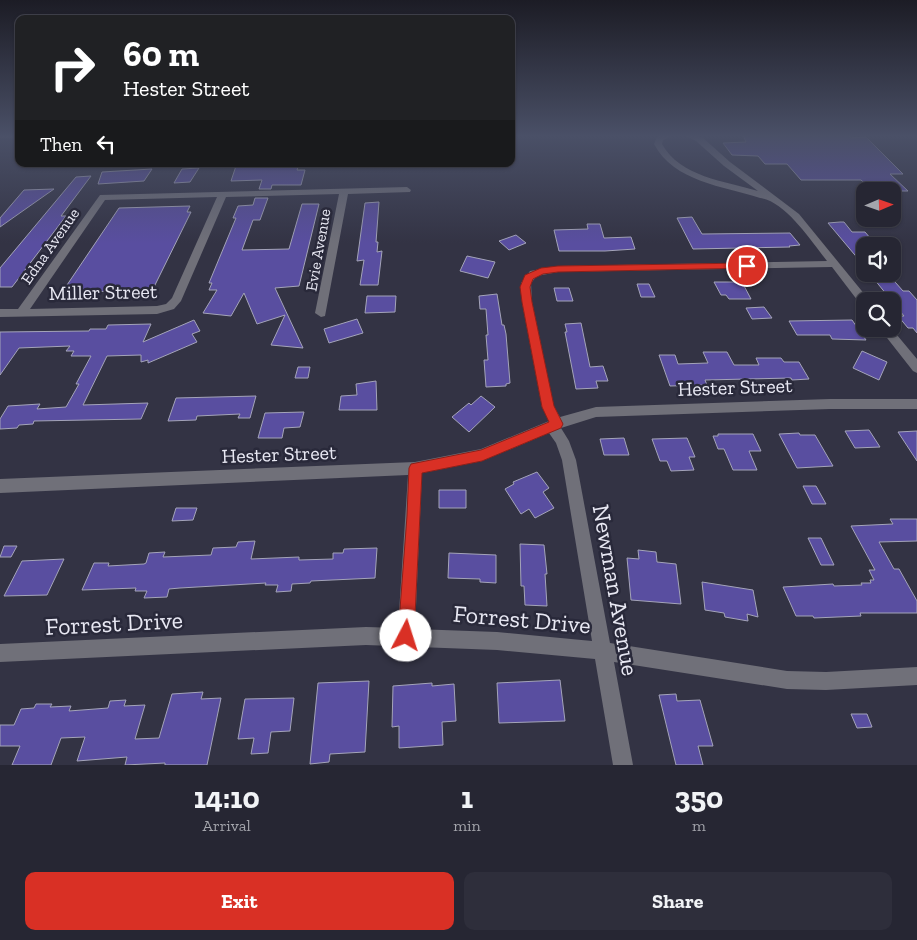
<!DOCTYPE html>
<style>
body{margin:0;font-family:"Zilla Slab",serif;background:#2e2e3b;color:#f1f3f6;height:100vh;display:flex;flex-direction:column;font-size:19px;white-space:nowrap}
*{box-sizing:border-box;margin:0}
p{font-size:16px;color:#a4a5ac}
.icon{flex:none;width:28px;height:28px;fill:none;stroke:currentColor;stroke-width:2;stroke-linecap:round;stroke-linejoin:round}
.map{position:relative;height:765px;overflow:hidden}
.details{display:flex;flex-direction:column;background:#262633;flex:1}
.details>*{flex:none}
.banner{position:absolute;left:15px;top:15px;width:500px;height:152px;border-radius:10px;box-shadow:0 1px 4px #0004,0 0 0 1px #42434e;background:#202124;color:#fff;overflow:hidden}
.needle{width:32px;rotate:88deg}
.fabs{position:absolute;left:856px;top:182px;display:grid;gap:10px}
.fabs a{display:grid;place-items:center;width:45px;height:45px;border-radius:10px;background:#262633;box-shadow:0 1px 4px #0004,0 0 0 1px #42434e;font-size:25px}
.pin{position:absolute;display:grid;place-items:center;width:42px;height:42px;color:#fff;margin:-21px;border:2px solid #fff;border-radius:50%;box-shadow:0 1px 5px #0007}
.me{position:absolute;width:55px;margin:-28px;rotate:5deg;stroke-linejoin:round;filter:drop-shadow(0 0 4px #0008)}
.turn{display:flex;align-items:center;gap:18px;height:105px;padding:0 25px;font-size:22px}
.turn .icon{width:65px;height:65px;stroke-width:2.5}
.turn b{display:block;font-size:35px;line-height:42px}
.then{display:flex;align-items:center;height:48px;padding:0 25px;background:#0003;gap:10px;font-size:19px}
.eta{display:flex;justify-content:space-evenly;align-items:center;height:85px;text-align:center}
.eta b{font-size:30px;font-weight:800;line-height:35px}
.action{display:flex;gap:10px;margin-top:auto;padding:10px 25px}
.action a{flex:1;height:58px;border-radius:10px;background:#d93025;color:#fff;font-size:20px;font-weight:800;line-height:58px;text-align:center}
.action a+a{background:#2e2e3b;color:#f1f3f6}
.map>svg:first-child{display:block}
.building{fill:#594ea0;stroke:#a4a4b9}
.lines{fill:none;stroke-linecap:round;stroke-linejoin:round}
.minor{fill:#707079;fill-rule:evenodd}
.route{fill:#d93025;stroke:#8d1f18}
.labels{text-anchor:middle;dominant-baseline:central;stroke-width:5;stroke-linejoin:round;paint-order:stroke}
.far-street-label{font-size:16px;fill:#e8e8f3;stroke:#29293a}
.street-label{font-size:20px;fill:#e8e8f3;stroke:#29293a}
.near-street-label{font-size:24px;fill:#e8e8f3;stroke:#29293a}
</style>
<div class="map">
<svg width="917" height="765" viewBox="0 0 917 765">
<rect width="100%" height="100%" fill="#334"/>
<path class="building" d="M743 135H849L851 138 866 137 903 174H890L908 191H873L861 180H801L787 164H765L758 156 732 155 723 143 746 142Z
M272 164 299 165 297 170H305L301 185H272L271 189H259L262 180 231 181 236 166H272Z
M199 168 190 182 174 183 182 169Z
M152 169 144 181 98 184 102 172Z
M91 176 61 216H66L12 287H0V268L76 177Z
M54 189 17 215 0 227V218L24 190Z
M255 198H268L260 220H253L242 250 289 249 302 204H319L299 286 275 288 303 348 271 345 285 315 257 324 244 293 231 316 203 313 217 290H209L212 283H209L236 218H233L238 206 253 205Z
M379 202 376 242H378L377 252 382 251 378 285H360L364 260 357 261 365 203Z
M190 206 187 212H191L153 289 68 293 73 285H67L119 208Z
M692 217 702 234 790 233 800 245 789 246 790 247 693 249 677 218Z
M840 222H844L852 232H865L877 246H865V267L828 223Z
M587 224H600L604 238 631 237 635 249 605 251H559L554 230 588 229Z
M516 235 526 243 509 250 499 241Z
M467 256 495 262 488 278 460 271Z
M870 274H888L903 291H909L917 300V333L913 328H908L898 316H904Z
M714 282H742L751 299H729L726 295H721Z
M637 284H649L655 297H641Z
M554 288H569L573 301H557Z
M497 294 502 325H504L506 334 510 383 506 384V386L486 387 484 360H488L486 335H488L486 309H480L479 296Z
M367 296H396L395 312 365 313Z
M764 307 772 318 752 319 746 308Z
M357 319 363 333 329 343 324 329Z
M194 320 200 331 192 334 197 342 148 363V360L141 362V355L107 356 83 405 148 403 141 419 34 421 33 424 19 425 17 428 0 429V419L8 406 40 404 37 409 66 407 79 384H76L91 356H71L74 351H66L70 346 19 348 0 375V332L89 331 90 329H106L108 325 151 324 143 342Z
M852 320 866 340 832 339 830 335H797L789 321Z
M581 323 590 367 603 366 608 381H596L598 388 576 389 565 332H567L565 324Z
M862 351 887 362 879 380 853 368Z
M703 352H727L734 365H759L756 358H781L784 362H799L809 379 792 380 791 378 705 380 707 385 670 386 659 355H675L678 364 708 363Z
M298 367H310L308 378H295Z
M376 381 377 410H339L341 396 357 395 356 384Z
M256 396 250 418H238L240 414 197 416 196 420 168 421 176 398Z
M481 396 495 407 469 432 452 417 469 403 471 405Z
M304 412 300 427 284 428 282 438H258L265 413Z
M869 430 880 447 855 448 845 431Z
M917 431V461L898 432Z
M799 433 800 435H815L833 466 797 468 779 434Z
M718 434H753L761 451H749L757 470H733L724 449H718L713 436H718Z
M624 438 629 455H604L600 439Z
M687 438 695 457H689L694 470 671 471 667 461H660L652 439Z
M537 472 549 488 543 492 554 508 535 518 529 509 521 514 505 489 514 484 513 482Z
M803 486H816L826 504H812Z
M439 490H466V508H439Z
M176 508H197L193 520 172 521Z
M890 519H917V541L879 542 894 569H899L917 601V613H860L861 616 814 618 813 616H796L783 587 833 584 834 586 862 585 861 583H871L870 580H874L869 570H875L851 526 893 524Z
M808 538H821L834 565H821Z
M255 541 251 559 299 557V560L333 559V553H343L344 549 377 548 375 578 311 581 310 583 292 584 291 591 276 592 278 585H265L266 583 180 588 169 589 167 597 144 598 147 591H135L136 588 82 590 94 563H109L108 566 144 564 146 563 149 553 165 552 163 557 211 555 213 548 236 547 238 542Z
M520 544 544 545 547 574H545L547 606 525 605 524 586H521Z
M4 546H17L11 557H0Z
M638 550 656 552 657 562 676 564 681 604 631 600 627 558 639 559Z
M449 553 496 555V583L480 582V579L448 578Z
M64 559 47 595 4 596 22 561Z
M702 582 753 590 758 617 747 614 748 621 725 617 724 613 705 610Z
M560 680 565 721 499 723 497 683Z
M369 681 365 752 330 754 329 762 310 764 318 683Z
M432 683V686L454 684 456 721 442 722 443 745 399 748V726L392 727 393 686Z
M203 692 201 699 221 698 207 765H165V763L125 765 127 757 77 761 85 737 61 738 51 765H12L20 746H0V725H14L21 709 34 708 36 704H52L50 707 71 706 69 711 108 708 110 701 126 700 124 706 145 705 135 739 159 738 172 694Z
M676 694 677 701 700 700 713 746H698L703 765H676L659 695Z
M294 698 290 731 271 732 268 753 251 754 254 738 238 739 245 699Z
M851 714H867L872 727 857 728Z"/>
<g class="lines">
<path class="minor" d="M0 135H19V138H0Z
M663 135H675L663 140 662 144C680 177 725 181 758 191L724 166 696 141 684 135 702 137 730 162 799 214 870 301H865V306L861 305 832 267 558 272 537 276 531 283 532 302 554 407 560 417 596 407 830 399H917V409H830L596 417 561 428 569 441 576 460 610 643 787 671 826 672 917 667V685L826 690 787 689 614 662 633 765H613L595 659 497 650 366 645 0 662V644L366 627 398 628 408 475 0 493V479L415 462 481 449 549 421 542 407 522 302 521 283 530 271 558 266 827 261C810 240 786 202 760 198 723 186 674 182 654 144L657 137ZM549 433 556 443 562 460 592 641 497 632 415 629 422 473 482 461Z
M407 187 411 190 410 192 348 194 325 316 321 317 315 313 339 194 226 197 181 301 174 309 157 314 0 317V309H18L100 195ZM217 197 172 298 166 304 157 306 30 309 105 200Z
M880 329H892L917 359V373L913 371Z"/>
</g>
<linearGradient id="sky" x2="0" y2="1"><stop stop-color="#1c1c25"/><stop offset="0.56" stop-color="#4a5067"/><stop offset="1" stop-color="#4a5067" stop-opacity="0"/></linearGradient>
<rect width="917" height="243" fill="url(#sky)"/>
<path class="route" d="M747 263 750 264V268L558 272 543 274 533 279 530 287 532 302 554 406 563 424 561 428 482 461 422 473 414 636 411 642 406 644 400 642 398 636 407 516 409 468 411 464 481 450 549 422 542 407 522 302 520 287 525 275 541 268 558 266Z"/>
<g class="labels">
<g class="far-street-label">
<text transform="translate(50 246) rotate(-55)">Edna Avenue</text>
<text transform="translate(318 250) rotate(-80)">Evie Avenue</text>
</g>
<g class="street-label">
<text transform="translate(103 292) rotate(-1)">Miller Street</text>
<text transform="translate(735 387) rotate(-2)">Hester Street</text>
<text transform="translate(279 454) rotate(-2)">Hester Street</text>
</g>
<g class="near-street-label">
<text transform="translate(616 590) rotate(80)">Newman Avenue</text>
<text transform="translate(522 619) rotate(5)">Forrest Drive</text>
<text transform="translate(114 623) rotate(-3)">Forrest Drive</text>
</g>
</g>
</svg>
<div class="fabs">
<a><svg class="needle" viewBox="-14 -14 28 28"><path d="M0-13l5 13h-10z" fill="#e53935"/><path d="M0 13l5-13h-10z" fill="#a4a5ac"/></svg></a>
<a><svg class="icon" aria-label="sound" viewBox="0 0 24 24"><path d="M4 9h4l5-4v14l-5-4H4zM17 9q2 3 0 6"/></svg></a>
<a><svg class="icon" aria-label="search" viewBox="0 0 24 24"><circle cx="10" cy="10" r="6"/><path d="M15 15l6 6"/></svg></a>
</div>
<div class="pin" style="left:747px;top:266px;background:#d93025"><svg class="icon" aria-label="arrive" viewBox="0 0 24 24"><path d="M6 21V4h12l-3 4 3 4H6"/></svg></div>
<svg class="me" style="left:406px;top:636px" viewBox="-20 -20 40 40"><circle r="19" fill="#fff"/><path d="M0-13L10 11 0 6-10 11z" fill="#d93025"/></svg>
<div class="banner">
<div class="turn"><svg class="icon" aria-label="right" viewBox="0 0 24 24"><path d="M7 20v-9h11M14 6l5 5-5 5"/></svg><div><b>60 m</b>Hester Street</div></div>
<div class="then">Then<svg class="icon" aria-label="left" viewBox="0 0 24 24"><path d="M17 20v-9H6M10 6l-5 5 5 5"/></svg></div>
</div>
</div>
<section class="details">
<div class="eta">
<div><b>14:10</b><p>Arrival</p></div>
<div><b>1</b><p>min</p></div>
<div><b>350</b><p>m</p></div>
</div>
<div class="action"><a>Exit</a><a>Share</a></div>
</section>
